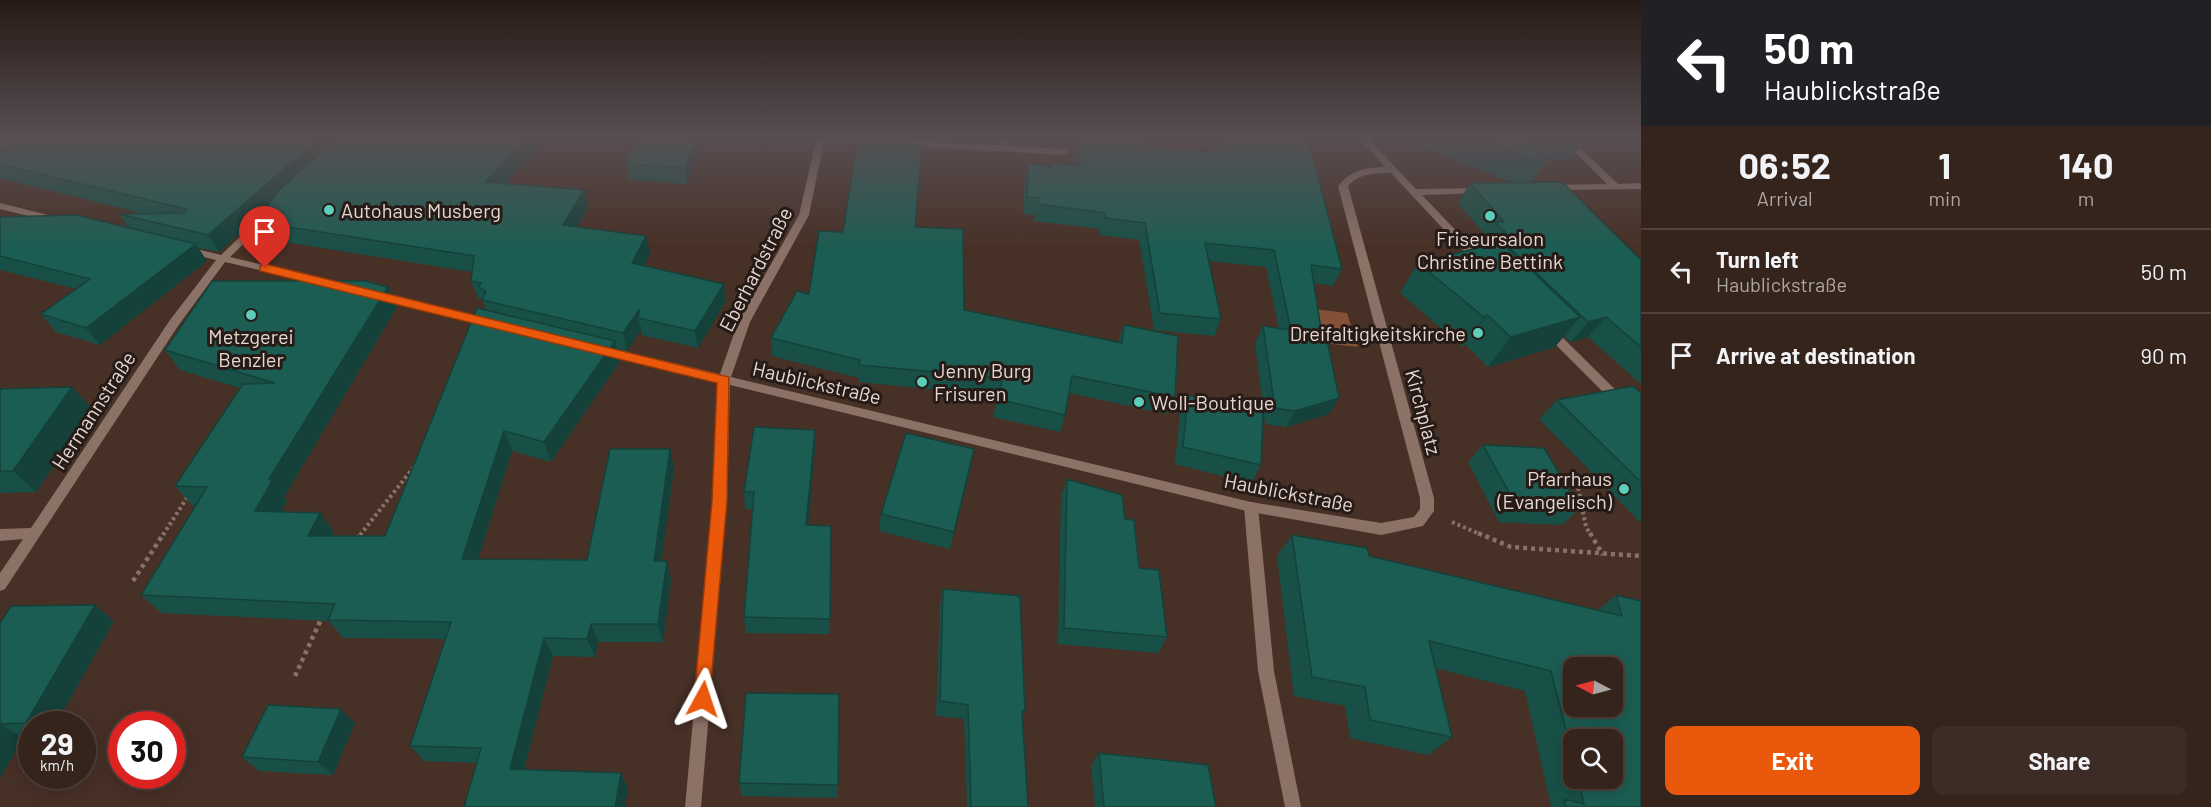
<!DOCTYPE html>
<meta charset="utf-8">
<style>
body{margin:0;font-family:Barlow,sans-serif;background:#3d2c25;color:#f1f3f6;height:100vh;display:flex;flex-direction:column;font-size:22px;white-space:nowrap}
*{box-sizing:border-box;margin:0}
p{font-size:20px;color:#aaa4a3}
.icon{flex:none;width:33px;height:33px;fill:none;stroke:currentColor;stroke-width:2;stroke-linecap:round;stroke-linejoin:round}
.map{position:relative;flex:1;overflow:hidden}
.sheet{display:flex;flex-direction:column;background:#35241c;width:570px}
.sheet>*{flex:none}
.banner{background:#202124;color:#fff;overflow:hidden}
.needle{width:39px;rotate:276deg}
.fabs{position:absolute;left:1563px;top:657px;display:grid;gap:12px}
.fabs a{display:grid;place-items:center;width:60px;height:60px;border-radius:12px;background:#35241c;box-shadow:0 3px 15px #0003,0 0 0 2px #4f413b;font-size:30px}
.speed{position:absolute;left:18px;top:711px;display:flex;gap:12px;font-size:30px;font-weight:700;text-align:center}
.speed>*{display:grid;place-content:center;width:78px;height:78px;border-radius:50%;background:#35241c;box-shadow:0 3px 15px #0003,0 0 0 2px #4f413b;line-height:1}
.speed small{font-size:15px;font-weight:400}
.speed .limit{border:9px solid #d22;background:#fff;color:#111}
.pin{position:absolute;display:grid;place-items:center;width:51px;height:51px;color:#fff;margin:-62px -26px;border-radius:50% 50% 50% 0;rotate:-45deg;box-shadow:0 0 6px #0007}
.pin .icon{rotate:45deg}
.me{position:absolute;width:66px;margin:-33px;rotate:5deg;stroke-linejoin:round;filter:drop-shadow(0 0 4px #0008)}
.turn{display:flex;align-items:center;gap:21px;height:126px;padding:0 24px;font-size:27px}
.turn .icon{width:78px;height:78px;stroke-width:2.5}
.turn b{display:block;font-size:42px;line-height:51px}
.eta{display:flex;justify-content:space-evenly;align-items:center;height:102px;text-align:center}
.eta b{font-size:36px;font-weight:700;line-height:42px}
.action{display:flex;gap:12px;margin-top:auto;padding:12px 24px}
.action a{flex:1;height:69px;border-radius:12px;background:#ea580c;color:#fff;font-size:24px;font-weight:700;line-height:69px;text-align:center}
.action a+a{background:#3d2c25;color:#f1f3f6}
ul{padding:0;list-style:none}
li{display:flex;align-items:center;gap:18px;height:84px;padding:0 24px;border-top:2px solid #4f413b}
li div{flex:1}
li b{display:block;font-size:22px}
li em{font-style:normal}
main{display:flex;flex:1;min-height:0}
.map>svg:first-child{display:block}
.green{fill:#855038}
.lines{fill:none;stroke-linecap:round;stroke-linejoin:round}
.path-far1{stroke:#86726a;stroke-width:4;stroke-dasharray:3 3;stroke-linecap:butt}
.path{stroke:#86726a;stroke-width:4.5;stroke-dasharray:4 4;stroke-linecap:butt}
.service{fill:#8b7166;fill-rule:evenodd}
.minor{fill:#8b7166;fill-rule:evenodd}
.wall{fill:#185047;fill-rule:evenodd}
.shaded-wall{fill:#14413a}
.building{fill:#1c5d53;stroke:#14413a;stroke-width:1.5;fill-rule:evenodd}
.route{fill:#ea580c;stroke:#983908;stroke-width:1.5}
.poi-dot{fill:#5cceba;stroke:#261b16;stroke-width:2}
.labels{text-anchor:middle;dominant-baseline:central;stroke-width:6;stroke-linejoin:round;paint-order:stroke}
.poi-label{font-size:20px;fill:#e7d7d1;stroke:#261b16;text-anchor:start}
.street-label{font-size:20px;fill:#e7d7d1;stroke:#261b16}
</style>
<main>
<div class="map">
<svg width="1641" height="807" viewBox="0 0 1641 807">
<rect width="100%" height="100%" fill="#473026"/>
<path class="green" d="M1306 308 1347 313 1358 347 1315 342Z"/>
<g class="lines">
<path class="path-far1" d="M1577 482 1586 527 1591 535
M1452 522 1482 535
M163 535 188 496
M360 535 414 467"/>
<path class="path" d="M1478 533 1511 547 1641 556
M1590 533 1603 555
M357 539 362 533
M133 581 164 533
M295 676 322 617"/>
<path class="service" d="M1001 136H1009V151H1003Z
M1251 502 1256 503 1258 507 1274 671 1301 807H1285L1258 671 1244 507 1246 503Z"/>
<path class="minor" d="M817 136 1065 149 1069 152 1065 155 824 141 809 215 750 322 731 377 1251 502 1381 523 1414 517 1420 509V498L1338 186C1351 170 1366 167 1385 167L1357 136H1366L1416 189 1484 188 1486 190 1481 193 1422 195 1484 260 1485 262 1480 265 1476 264 1391 173C1374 173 1360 173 1348 186L1434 498V511L1423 526 1381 535 1251 512 730 385 727 501 701 807H685L713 501 718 382 602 354 596 350 602 346 720 374 738 322 799 215Z
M1559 136H1568L1618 184 1641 183V189L1549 190 1547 188 1552 185 1607 184Z
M0 203 60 218 62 220 57 223 0 209Z
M269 211 272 212V216L230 257 339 283 340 285 339 287 335 288 225 262 178 326 5 589 0 591V573L23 539 0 541V529L31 528 170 320 216 260 184 252V248L188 247 221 255 266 212Z
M378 291 486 318 492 322 486 326 374 298 373 295 374 292Z
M1549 327 1553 328 1641 415V428L1637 426 1545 334 1543 331 1545 328Z"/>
</g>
<path class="wall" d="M0 136H548V138L505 183 588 208 577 227 650 254 643 266 724 284 726 301 698 348 642 335 641 330 627 351 616 348 620 361 551 462 512 451 478 559 587 560 674 469 661 561H667L671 580 663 642H598L595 657 553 656 524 770 621 773 628 788 477 763 424 761 410 746 445 639 343 638 329 621 161 613 141 595 196 506H193L175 486 240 388 180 370 165 350 388 287 397 307 284 497 287 501 281 512 320 513 334 532 332 536H385L486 310 482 299 478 298 471 281 472 272 266 239 256 222 262 213 219 252 198 248 207 261 100 345 56 332 41 314 76 289 0 270V217L128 227 119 214H145L0 178Z
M702 136 687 184 629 180 626 164Z
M1076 136H1148L1149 147 1213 152 1211 136H1305L1342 269 1333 286 1314 283 1322 335 1339 398 1329 414 1286 427 1265 424 1255 343 1263 326 1279 328 1266 267 1209 261 1221 319 1214 336 1154 330 1139 240 1100 235V229L1034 221 1035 215 1023 214 1025 181 1028 164 1051 167 1052 163 1076 165Z
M1407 136H1587L1570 160H1549L1544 167H1542L1532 182 1639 258H1641V384L1588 337 1571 342 1564 336 1555 347 1488 367 1465 344 1463 347 1400 293 1418 263 1486 246 1482 242 1486 236 1458 203 1470 183H1514L1414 144Z
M863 142 910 145 915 227 964 310 1118 342 1124 325 1175 397 1167 414 1069 393 1065 415 1060 432 993 417 998 396 859 382V378L772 356 771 338 809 294 843 232Z
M72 387 92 409 36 492 0 493V389Z
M1641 393V522H1640L1539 419 1557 400Z
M1188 395 1261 465 1251 483 1175 464 1180 412Z
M815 430V447L808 525 831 526 829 634 746 633 744 617 752 509H745L744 492Z
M1483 445 1580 508 1562 525 1499 522 1468 462Z
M971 466 950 549 879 531 881 514Z
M1067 479 1125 519 1139 568 1167 637 1158 653 1058 644 1061 496Z
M1292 535 1369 556 1598 610 1616 595 1641 601V807H1550L1551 806 1525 691 1435 668 1452 737 1428 755 1350 738 1345 706 1294 696 1277 556ZM1574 740 1612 778H1574Z
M943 589 1025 711 1022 718 1028 807H967L964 719 936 716 940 605Z
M114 621 56 724H32V737L23 738 0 778V623Z
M355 723 333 775 259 771 242 757Z
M1099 753 1216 807H1095L1091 766Z
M739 783 838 785V798L742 796Z"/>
<path class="shaded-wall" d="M322 136H348L219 252 208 235Z
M529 136H548V138L490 199 485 182Z
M695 136H702L687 184 685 168Z
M584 190 588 208 567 242 563 225Z
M646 236 650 254 635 280 632 263Z
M196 244 207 261 100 345 86 328Z
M724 284 726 301 698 348 695 331Z
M388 287 397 307 284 497 287 501 271 530 255 511 269 479Z
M640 309 638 318 641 330 627 351 623 333Z
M1487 315 1465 344 1463 347 1484 317Z
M1580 317 1555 347 1488 367 1511 337Z
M1606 317 1588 337 1571 342 1588 322Z
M615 341 620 361 551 462 544 442Z
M72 387 92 409 36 492 13 471Z
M1339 398 1329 414 1286 427 1295 411Z
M815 430V447L807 542 806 525Z
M504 431 512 451 472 578 462 559Z
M670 449 674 469 659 580 654 561Z
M974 449 971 466 950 549 954 532Z
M320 513 334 532 323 555 308 536Z
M667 561 671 580 663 642 658 624Z
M95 605 114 621 56 724H32V727L26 723Z
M591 624 598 642 595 657 587 639Z
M544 638 553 656 520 785 510 769Z
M341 709 355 723 333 775 318 762Z
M0 724 23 738 0 778Z
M621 773 628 788 625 807H615Z"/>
<path class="building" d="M0 136H322L208 235 119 214 185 213 186 209 0 164V153L7 149H0Z
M339 136H529L485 182 584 190 563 225 646 236 632 263 724 284 695 331 638 318 640 309 623 333 482 300 486 291 478 287 481 283 471 281 474 256 256 222 277 192Z
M638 136H695L685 168 626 164Z
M864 136H911L910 145 922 146 915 227 963 229 964 310 1122 343 1124 325 1178 336 1175 397 1072 376 1065 415 997 399 1003 378 859 365 860 360 771 338 797 291 809 294 819 231 843 232 857 142H863Z
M1080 136H1148L1149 147 1223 153 1219 136H1305L1316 169 1342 269 1311 265 1322 335H1326L1339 398 1295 411 1275 408 1263 326 1291 330 1274 250 1205 243 1221 319 1160 313 1145 223 1105 218V213L1038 204V198L1027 197 1028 164 1052 167V163L1080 166Z
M1470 136H1558H1554L1561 143H1531L1547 160H1534Z
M1562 182 1639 258H1641V347L1606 317 1588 322 1510 248 1519 246 1495 222H1504L1470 183Z
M76 215 196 244 86 328 41 314 90 279 0 256V217Z
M1501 242 1580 317 1511 337 1487 315 1484 317 1418 263Z
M212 281H365L388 287 269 479 272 481 255 511 320 513 308 536H385L477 308 615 341 544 442 504 431 462 559 587 560 610 449H670L654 561H667L658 624H591L587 639 544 638 510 769 621 773 615 807H464L481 748 410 746 451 622 328 620 335 604 141 595 207 487 175 486 243 384 275 383 165 350Z
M1633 386 1641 393V482L1557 400Z
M72 387 13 471H0V389Z
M1188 395 1263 412 1261 465 1183 447Z
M754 427 815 430 806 525 831 526 830 619 744 617 754 492H744Z
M906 433 974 449 954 532 881 514Z
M1483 445 1544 448 1580 508 1516 505Z
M1067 479 1122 495 1125 519 1134 520 1139 568 1159 570 1167 637 1064 628Z
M1292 535 1367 548 1369 556 1622 616 1616 595 1641 601V807H1566L1564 799 1584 804 1578 778H1612V740H1574V761L1551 671 1429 641 1452 737 1370 720 1365 687 1312 677ZM1574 668H1612V706H1574Z
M943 589 1020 596 1025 711H1022L1028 807H971L968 705 940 701Z
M95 605 26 723 0 724V623L11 606Z
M746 693 839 694 838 785 739 783Z
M268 705 341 709 318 762 242 757Z
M1099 753 1208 765 1216 807H1104Z"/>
<linearGradient id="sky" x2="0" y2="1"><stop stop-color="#271a15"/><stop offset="0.55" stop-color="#584e52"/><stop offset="1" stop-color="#584e52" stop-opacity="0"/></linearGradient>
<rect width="1641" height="249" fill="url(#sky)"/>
<path class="route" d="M265 264 729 377 727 501 709 705 703 707 697 705 694 699 712 501 717 383 260 271V266Z"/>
<g class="poi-dot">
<circle cx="329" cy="210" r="6"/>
<circle cx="1490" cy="216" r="6"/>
<circle cx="251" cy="315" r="6"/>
<circle cx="1478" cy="333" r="6"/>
<circle cx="922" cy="382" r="6"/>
<circle cx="1139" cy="402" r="6"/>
<circle cx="1624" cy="489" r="6"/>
</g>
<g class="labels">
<g class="poi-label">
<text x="341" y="210">Autohaus Musberg</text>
<text x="1490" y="238" text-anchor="middle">Friseursalon<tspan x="1490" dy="23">Christine Bettink</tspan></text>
<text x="1466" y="333" text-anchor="end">Dreifaltigkeitskirche</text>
<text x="251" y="336" text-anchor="middle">Metzgerei<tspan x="251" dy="23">Benzler</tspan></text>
<text x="934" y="370">Jenny Burg<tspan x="934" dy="23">Frisuren</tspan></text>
<text x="1151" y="402">Woll-Boutique</text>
<text x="1612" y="478" text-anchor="end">Pfarrhaus<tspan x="1612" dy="23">(Evangelisch)</tspan></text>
</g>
<g class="street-label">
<text transform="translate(755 269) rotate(-63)">Eberhardstraße</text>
<text transform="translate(817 382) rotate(13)">Haublickstraße</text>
<text transform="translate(93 410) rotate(-57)">Hermannstraße</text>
<text transform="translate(1424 412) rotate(75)">Kirchplatz</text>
<text transform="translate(1289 492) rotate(11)">Haublickstraße</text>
</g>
</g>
</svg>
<div class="fabs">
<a><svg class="needle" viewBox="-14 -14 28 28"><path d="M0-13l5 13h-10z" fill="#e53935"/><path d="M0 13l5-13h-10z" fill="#aaa4a3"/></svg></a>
<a><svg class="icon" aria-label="search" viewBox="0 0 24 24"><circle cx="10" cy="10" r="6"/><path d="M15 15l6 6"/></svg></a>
</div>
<div class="speed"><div>29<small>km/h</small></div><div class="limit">30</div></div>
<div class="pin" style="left:265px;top:268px;background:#d93025"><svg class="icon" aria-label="arrive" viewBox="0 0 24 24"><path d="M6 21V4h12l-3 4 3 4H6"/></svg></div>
<svg class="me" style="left:703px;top:699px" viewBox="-20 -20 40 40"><path d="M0-17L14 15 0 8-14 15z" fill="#ea580c" stroke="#fff" stroke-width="4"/></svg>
</div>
<section class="sheet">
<div class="banner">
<div class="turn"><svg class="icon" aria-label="left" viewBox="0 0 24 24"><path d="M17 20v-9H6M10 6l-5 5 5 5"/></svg><div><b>50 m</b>Haublickstraße</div></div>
</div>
<div class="eta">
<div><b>06:52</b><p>Arrival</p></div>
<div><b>1</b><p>min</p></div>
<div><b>140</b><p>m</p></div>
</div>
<ul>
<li><svg class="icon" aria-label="left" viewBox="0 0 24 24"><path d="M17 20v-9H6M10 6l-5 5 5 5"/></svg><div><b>Turn left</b><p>Haublickstraße</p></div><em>50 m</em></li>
<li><svg class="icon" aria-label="arrive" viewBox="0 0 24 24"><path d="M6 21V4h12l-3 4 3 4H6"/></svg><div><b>Arrive at destination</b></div><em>90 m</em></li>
</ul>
<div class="action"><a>Exit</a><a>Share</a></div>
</section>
</main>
